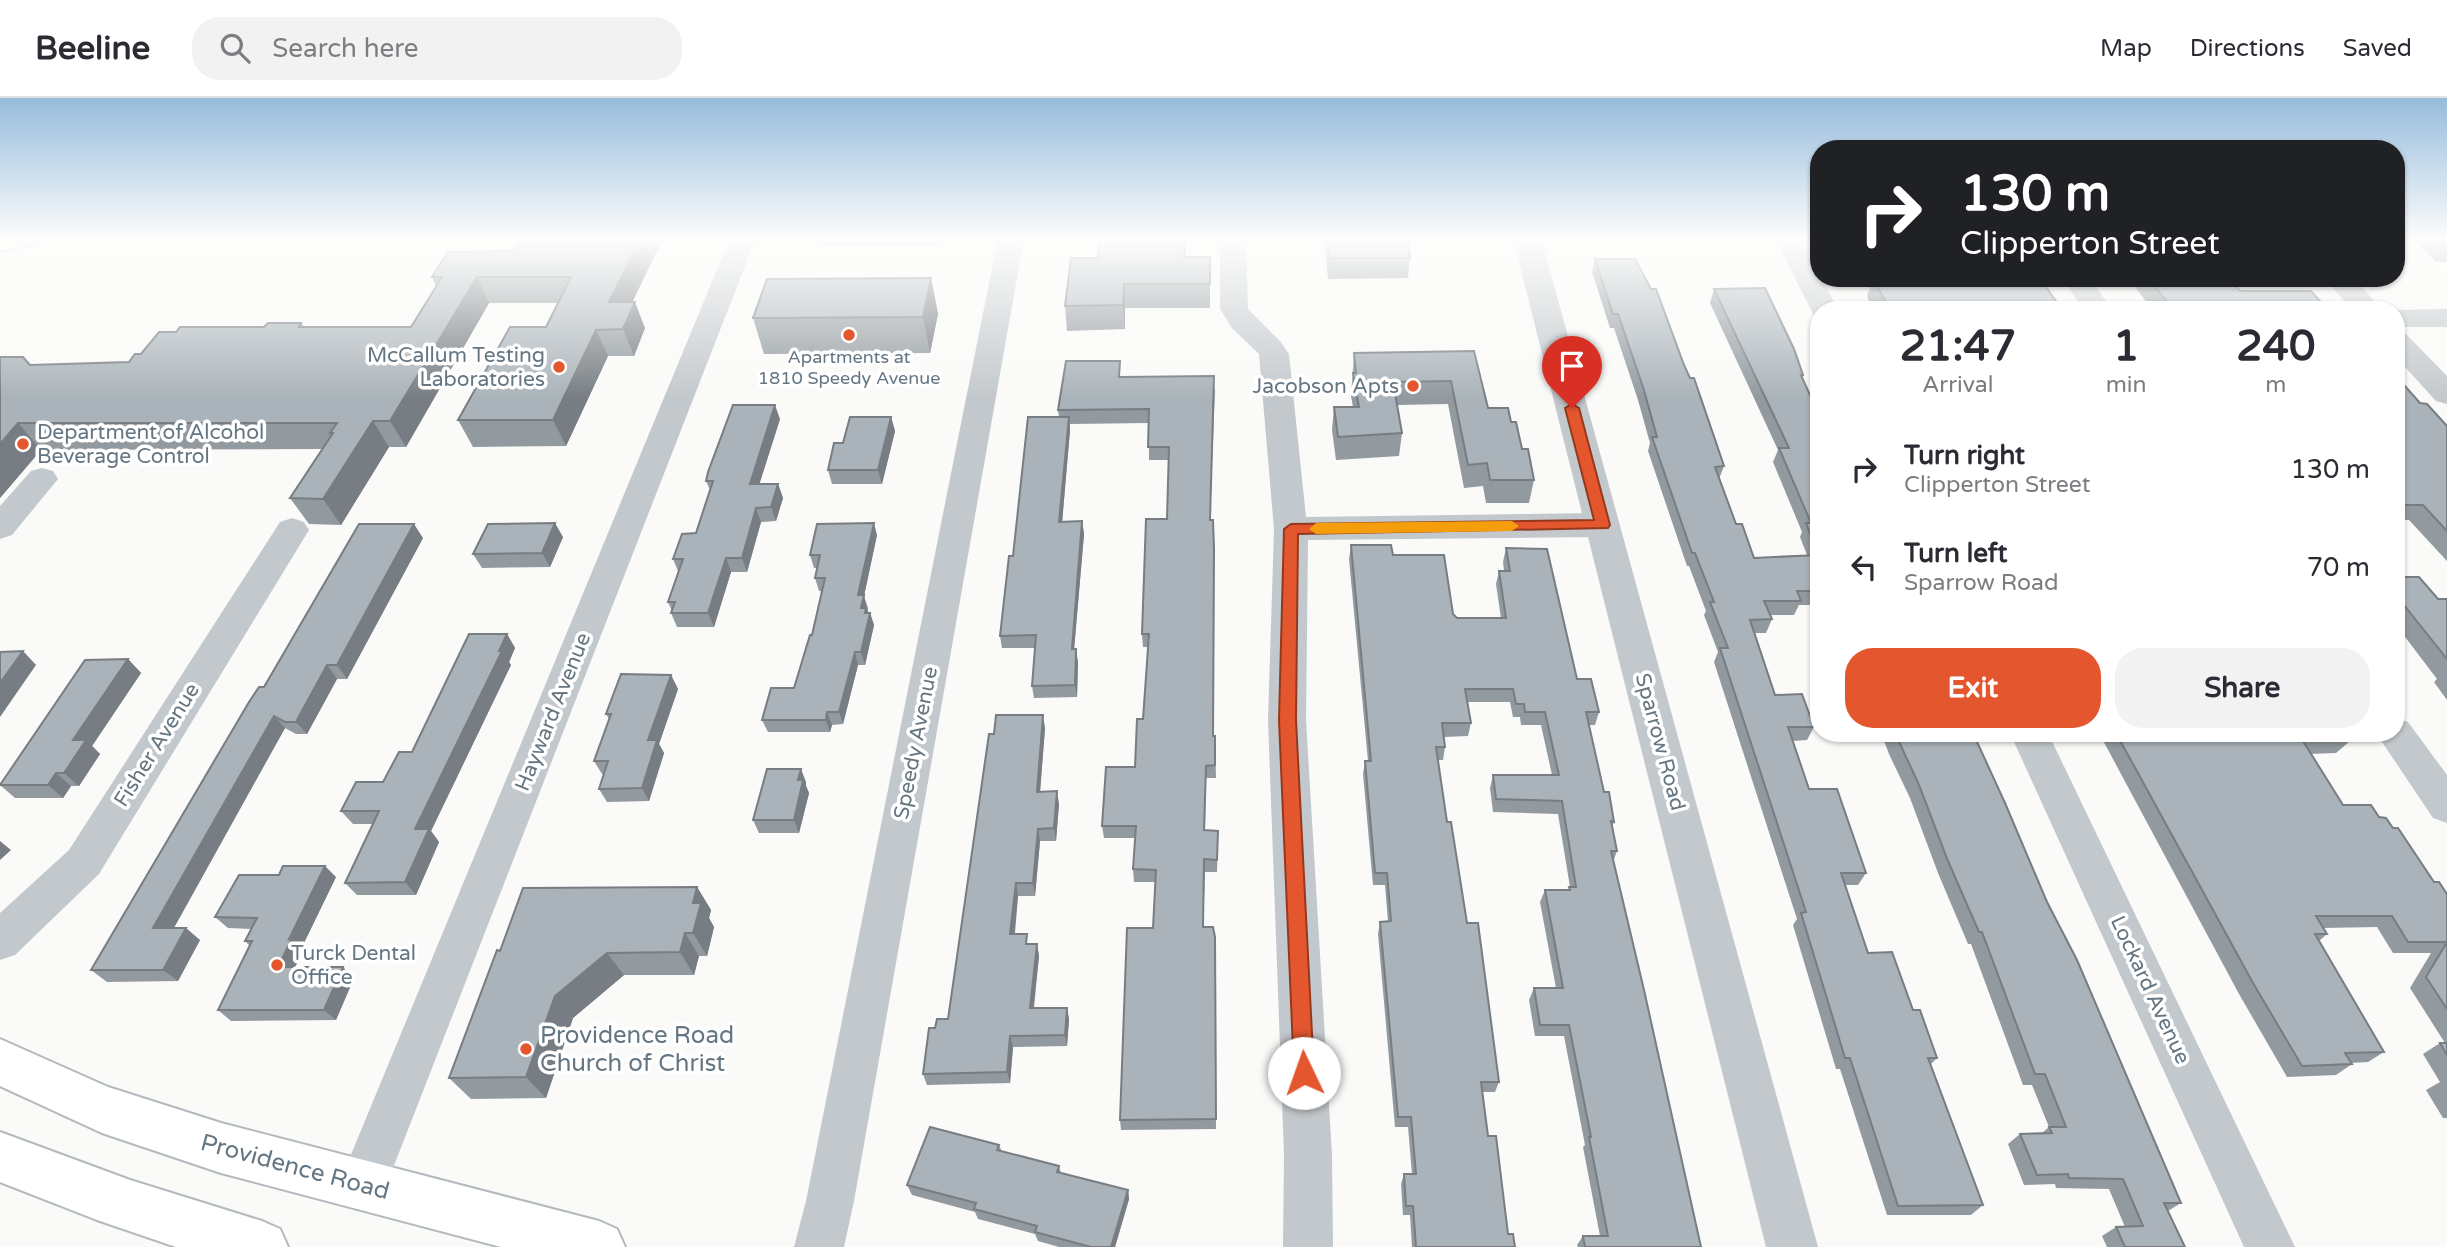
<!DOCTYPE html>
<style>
body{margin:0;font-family:"Varela Round",sans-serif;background:#f2f2f3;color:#2b2b33;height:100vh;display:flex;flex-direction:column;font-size:26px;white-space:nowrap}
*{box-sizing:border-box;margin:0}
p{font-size:23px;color:#7c7c81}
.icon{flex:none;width:38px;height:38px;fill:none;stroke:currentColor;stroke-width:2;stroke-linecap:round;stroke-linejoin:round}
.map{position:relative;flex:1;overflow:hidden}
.side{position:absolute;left:1810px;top:203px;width:595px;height:441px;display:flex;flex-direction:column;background:#fff;border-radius:28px;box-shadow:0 2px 5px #0004}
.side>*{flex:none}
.top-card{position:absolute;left:1810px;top:42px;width:595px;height:147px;border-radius:28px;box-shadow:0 2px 5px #0004;background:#202124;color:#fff;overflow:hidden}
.pin{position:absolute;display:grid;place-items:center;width:60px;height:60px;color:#fff;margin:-72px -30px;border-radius:50% 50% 50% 0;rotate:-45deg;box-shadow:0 0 7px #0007}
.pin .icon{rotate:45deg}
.me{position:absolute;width:77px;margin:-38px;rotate:357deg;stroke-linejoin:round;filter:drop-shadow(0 0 5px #0008)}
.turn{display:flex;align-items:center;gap:24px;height:147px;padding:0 35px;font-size:32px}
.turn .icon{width:91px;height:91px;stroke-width:2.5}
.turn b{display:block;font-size:49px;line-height:60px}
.eta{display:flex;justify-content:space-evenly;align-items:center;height:119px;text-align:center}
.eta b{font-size:42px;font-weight:700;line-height:49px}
.primary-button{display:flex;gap:14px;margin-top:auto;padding:14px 35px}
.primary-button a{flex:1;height:80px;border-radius:28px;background:#e4572e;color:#fff;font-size:28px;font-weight:700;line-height:80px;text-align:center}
.primary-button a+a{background:#f2f2f3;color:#2b2b33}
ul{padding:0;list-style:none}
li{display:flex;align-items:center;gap:21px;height:98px;padding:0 35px}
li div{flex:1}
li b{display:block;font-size:26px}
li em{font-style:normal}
header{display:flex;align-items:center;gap:42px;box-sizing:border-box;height:98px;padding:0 35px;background:#fff;border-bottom:2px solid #e1e1e2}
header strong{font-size:33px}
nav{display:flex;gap:38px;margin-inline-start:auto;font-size:24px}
.search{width:490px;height:63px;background:#f2f2f3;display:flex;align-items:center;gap:18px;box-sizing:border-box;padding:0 24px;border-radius:28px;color:#7c7c81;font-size:26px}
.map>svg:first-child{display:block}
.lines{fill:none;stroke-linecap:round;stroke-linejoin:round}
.secondary-casing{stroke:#b3babf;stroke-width:4}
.primary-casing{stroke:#b5babe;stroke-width:4}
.minor{fill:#c3c8cc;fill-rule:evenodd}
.tertiary{fill:#c3c8cc;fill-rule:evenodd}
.secondary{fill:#fff;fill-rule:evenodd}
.primary{fill:#fff;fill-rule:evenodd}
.wall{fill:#929a9f}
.shaded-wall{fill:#777d82}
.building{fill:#aab3b9;stroke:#777d82;stroke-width:2}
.route{fill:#e4572e;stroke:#94391e;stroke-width:2}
.slow{fill:#f59e0b}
.poi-dot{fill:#e4572e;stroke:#fff;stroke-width:2.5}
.labels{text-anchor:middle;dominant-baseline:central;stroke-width:7;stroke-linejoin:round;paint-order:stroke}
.far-poi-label{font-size:18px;fill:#657683;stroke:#fff}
.poi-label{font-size:21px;fill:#657683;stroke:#fff;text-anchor:end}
.street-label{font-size:21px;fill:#657683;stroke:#fff}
.near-poi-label{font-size:24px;fill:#657683;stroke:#fff;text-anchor:start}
.near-street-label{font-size:24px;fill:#657683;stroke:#fff}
</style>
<header>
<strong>Beeline</strong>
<div class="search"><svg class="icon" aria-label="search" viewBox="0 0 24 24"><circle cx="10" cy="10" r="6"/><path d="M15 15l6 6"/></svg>Search here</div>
<nav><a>Map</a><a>Directions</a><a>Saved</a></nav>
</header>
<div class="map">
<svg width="2447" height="1149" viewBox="0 0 2447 1149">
<rect width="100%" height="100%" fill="#fafaf8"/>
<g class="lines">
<defs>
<path id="secondary" d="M0 941 108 989 221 1025 599 1123 617 1131 625 1149H501L221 1075 102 1035 0 988Z
M0 1034 130 1082 262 1123 280 1131 288 1149H176L97 1122 0 1084Z"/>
<path id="primary" d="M0 140H37L33 146 0 153Z"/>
</defs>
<use href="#secondary" class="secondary-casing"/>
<use href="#primary" class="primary-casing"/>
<path class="minor" d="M730 140H756L386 1088 379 1105 362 1112 345 1105 338 1088Z
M998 140H1024L854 1103 844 1149H794L806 1103Z
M1220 140H1246L1248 211 1280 243 1289 256 1306 419 1603 415 1615 419 1620 427 1615 435 1603 439 1308 442 1306 622 1332 1057 1333 1149H1283L1284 1057 1268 622 1274 431 1259 256 1232 230 1220 211Z
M1775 140H1801L1818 173V180H1822L1838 212H1818V219L1814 218Z
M2062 180H2090L2112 212H2084Z
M2324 180H2354L2382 212H2352Z
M2447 211V229H2396L2395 212Z
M2396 233 2406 236 2447 278V306L2436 303 2396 259Z
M42 370 53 373 58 381 12 437 0 441V408L31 373Z
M292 420 304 424 309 432 99 776 15 857 0 862V815L69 752 280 424Z
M2396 620 2408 624 2447 677V725L2433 720 2376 635H2396Z
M2010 635H2048L2295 1149H2244Z"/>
<path class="tertiary" d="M1513 140H1541L1818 1149H1766Z"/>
<use href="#secondary" class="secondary"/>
<use href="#primary" class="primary"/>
</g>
<path class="wall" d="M663 140 632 204 645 230 634 258H608L566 348 473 349 458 322 546 229 558 205H489L406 349H389L341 427 309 426 290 400 323 351 41 352 0 400 30 267 129 264 176 234 264 229 301 225 304 229H411L436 188 432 179 514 153Z
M817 140H943L942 147H819Z
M1186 140V159H1210V210H1125V231L1067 233 1065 208 1098 160Z
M1324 140H1407L1410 160 1408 180 1328 181Z
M2412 140H2447V164H2436Z
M1595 161 1684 267 1724 368 1719 381 1736 426 1754 460 1807 457 1800 439 1802 434 1773 364 1778 352 1710 205 1714 191 1803 277 1802 280 1818 315V507H1799L1794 517H1770L1772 521 1766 535H1755L1775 597 1814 629 1807 642 1793 643 1809 691 1866 775 1858 787H1845L1868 855 1913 912 1937 960 1931 966 1983 1107 1971 1117H1887L1840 971H1836L1793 827 1797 821 1714 564 1718 554 1704 517 1706 513 1689 468H1687L1648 353 1650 345 1638 302 1614 230H1610L1592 174Z
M931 180 938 216 930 255 764 256 753 220Z
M1864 180H2040L2062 212H1874L1869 204 1867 197 1870 191Z
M2129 180H2229L2240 193 2328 212H2152Z
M1474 253 1488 310 1511 324 1534 382 1529 405H1486L1483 388 1464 390 1448 306 1397 307 1402 335 1399 358 1336 362 1332 332 1334 309H1353L1351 298 1354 255Z
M2396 278 2420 305 2447 328V463L2409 422H2396Z
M1121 279 1215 291 1210 422 1213 638H1215L1216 680H1206L1205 732 1218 733 1217 774H1205L1203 829 1215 839 1216 1031 1121 1032 1120 1022 1153 830 1156 784H1134L1133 771 1135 740H1104L1102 728 1135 669 1143 621 1148 549H1143L1142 536 1167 421 1169 362H1149V325L1070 326V332L1062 424 1082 423 1084 436 1074 551 1078 564 1077 599 1034 600 1032 588 1035 550H1002L1000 538 1013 458 1059 319 1058 312Z
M891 319 895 333 882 386H832L828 372 843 345Z
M780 321 759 386H778L783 400 776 423 761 424 747 474H731L714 529H677L671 515 672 513 668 504 678 473 673 461 696 435 710 392 706 383Z
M877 437 864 498 868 510V515H870L874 527 865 567H858L843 626 832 627 830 634H768L762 622 794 590 812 537 822 493H819L815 480 817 470H814L810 457Z
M563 439 550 469 482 470 473 456Z
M423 440 347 581H337L307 636H296L285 630 174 830 200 842 178 883 107 884 91 872 264 589Z
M1351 447 1393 457 1453 516 1457 520H1501L1496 486 1499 473H1504L1503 464 1506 450 1577 581 1599 614 1595 627H1589L1604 694 1614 724 1612 728 1617 753 1613 764 1701 1149H1578L1577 1147 1583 1138H1600L1583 1049 1585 1047 1564 938H1535L1529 902 1534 890H1556L1540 804 1545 792H1568L1570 789 1558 716 1493 714 1490 690 1493 677H1552L1541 627H1521L1520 619H1513L1510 604H1467L1471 625 1468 638 1444 639 1445 649 1443 662H1438L1447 724 1467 825 1499 984 1495 994H1483L1488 1038 1508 1136 1515 1149H1412L1410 1117H1403L1401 1086 1404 1076H1412L1408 1029H1395L1378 836 1380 824H1388L1385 787H1373L1363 676 1365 663H1368L1349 461Z
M2396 479 2438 501H2447V602L2434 584 2437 581 2396 527Z
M507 536 515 550 509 564 511 567 431 733 439 744 416 797H357L345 785 373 726H353L341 713 383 684 412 654Z
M128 561 141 575 92 648 100 656 79 688H71L63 700H15L0 687Z
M671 577 678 591 659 646 664 655 649 703 607 704 599 691 604 676H602L594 663 609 621 606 616Z
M1045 630 1040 694 1059 706 1056 743H1040L1035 798H1018L1015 836 1029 846H1037L1039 858 1034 910H1067L1069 921 1067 948 1013 949 1010 985 927 987 923 976 935 930 948 921 994 636Z
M1881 635H1973L2181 1105 2168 1113 2185 1149H2107L2102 1138 2116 1129H2125L2109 1091 2056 1090 2055 1086 2024 1087 2008 1046 2020 1036 2042 1035 2049 1029 2032 987H2023L1971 846H1968L1938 775 1910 700 1889 656Z
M2099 635H2344L2350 643 2336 655 2310 656 2343 707 2379 719 2393 730 2434 784 2447 796V1020H2443L2426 992 2440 984 2423 956 2440 945H2445L2410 890 2431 855H2393L2377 829 2323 830 2327 836 2319 843 2384 954 2368 964 2351 965 2352 966 2336 977 2287 979 2239 896Z
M806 684V688L809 695 799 735H759L753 722Z
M336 779 302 849 304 851 295 869 354 880 336 922 231 923 218 912 250 848 245 843 251 831 228 830 215 819Z
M697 789 711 812 709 820 714 829 707 858H699L694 877H624L573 920 546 1000 471 1001 449 980 500 853Z
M999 1047 1002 1054 1059 1068 1061 1075 1128 1092 1129 1101 1115 1149H1059L1038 1143 1035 1136 978 1121 975 1114 912 1097 907 1087Z"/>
<path class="shaded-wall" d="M641 140H663L620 230 609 204Z
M477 179 489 205 406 349 390 323Z
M931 180 938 216 930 255 923 219Z
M1124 186 1125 210V231L1123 207Z
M635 204 645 230 634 258 623 231Z
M596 232 608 258 566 348 553 322Z
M775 307 780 321 755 400 750 386Z
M891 319 895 333 882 386 878 372Z
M1069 319 1070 332 1061 437 1059 424Z
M373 323 389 349 341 427 323 401Z
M18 325 41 352 0 400V346Z
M778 386 783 400 776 423 771 409Z
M756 410 761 424 747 474 742 460Z
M1082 423 1084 436 1073 564 1072 551Z
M555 425 563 439 550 469 542 455Z
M874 425 877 437 864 498 869 519 870 515 874 527 865 567 861 554 865 523 858 497Z
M414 426 423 440 347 581 337 567Z
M726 460 731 474 714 529 708 515Z
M507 536 515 550 509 564 511 567 431 733 439 744 416 797 405 784 415 731Z
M1076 551 1078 564 1077 599 1075 587Z
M23 553 36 567 0 619V585Z
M855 554 858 567 843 626 839 614Z
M128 561 141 575 92 648 100 656 79 688 64 675 73 642Z
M327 567 337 581 307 636 296 624Z
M671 577 678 591 659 646 664 655 649 703 642 690 648 642Z
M827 614 832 627 830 634 826 622Z
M1043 617 1045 630 1039 707 1037 694Z
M274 618 285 630 167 842 153 830Z
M801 671 806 684V688L809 695 799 735 794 722 798 682Z
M56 675 71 688 63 700 48 687Z
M1057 693 1059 706 1056 743 1054 730Z
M1038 731 1040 743 1035 798 1033 785Z
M0 743 11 752 0 762Z
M325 768 336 779 302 849 304 851 290 880 278 869 289 841Z
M1016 785 1018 798 1013 848 1010 836Z
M697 789 711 812 709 820 714 829 707 858 693 835V805Z
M186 830 200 842 178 883 163 872Z
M685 835 699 858 694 877 680 854Z
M1037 846 1039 858 1032 922 1030 910Z
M607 855 624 877 573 920 546 1000 526 979 555 898Z
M343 869 354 880 336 922 324 912Z
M1067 910 1069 921 1067 948 1065 937Z
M1010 938 1013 949 1010 985 1007 974Z
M1128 1092 1129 1101 1115 1149H1111Z"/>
<path class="building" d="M522 140H641L609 204H635L623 231 596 232 553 322H458L510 229H546L571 179H477L390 323H373L323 401 290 400 333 335H330L337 325H18L0 346V259H23L30 267 129 264 135 256H141L159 234H176L180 229H264L268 225H301L299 229H411L442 179H432L448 154 514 153Z
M1100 140H1185L1184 159H1210V186H1124L1123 207 1065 208 1071 160H1098Z
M1328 140H1407L1410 160H1330Z
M1595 161H1635L1651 191H1656L1684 267 1690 280H1694L1724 368 1715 369 1736 426H1742L1754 460 1818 457V493H1797L1801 503H1764L1772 521 1750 522 1775 597 1802 596 1814 629H1788L1809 691H1837L1866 775H1841L1868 855 1892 854 1913 912H1920L1937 960H1928L1983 1107 1898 1108 1850 960H1845L1801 815 1806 814 1720 550H1728L1710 504H1714L1695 455H1692L1652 339H1657L1643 289 1618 216H1613Z
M931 180 923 219 753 220 767 181Z
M1874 180H2040L2062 212H1891L1876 187Z
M2149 180H2229L2240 193H2311L2328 212H2173Z
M1765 190 1794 251 1803 277H1801L1818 315V455L1806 425H1811L1779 350H1789L1714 191Z
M1474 253 1488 310H1508L1511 324H1516L1522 351H1528L1534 382H1490L1487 365 1468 367 1451 283 1393 284 1402 335 1338 339 1334 309H1359L1353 275H1356L1354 255Z
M1066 263H1120L1119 279 1214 278 1210 422H1213L1214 451 1213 638H1215V667L1206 668 1204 732 1218 733 1217 762 1204 761 1203 829H1213L1215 839 1216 1021 1120 1022 1127 830H1153L1156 772 1133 771 1136 728H1102L1106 669H1135L1137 621H1143L1149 536H1142L1146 421H1167L1169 349H1148L1149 311 1058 312Z
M2396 278 2420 305 2427 306 2447 328V433L2423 407H2396Z
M733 307H775L750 386H778L771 409 756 410 742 460H726L708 515H671L675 504H668L683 461H673L682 436 696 435 713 383H706L708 374Z
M850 319H891L878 372H828L834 345H843Z
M1028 319H1069L1059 424 1082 423 1072 551H1076L1075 587 1032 588 1036 537 1000 538 1009 458H1013Z
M555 425 542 455 473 456 488 426Z
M874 425 858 497H864L861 510H866L865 515H870L861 554H855L839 614H827L826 622H762L771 590H794L810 537H812L825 480H815L820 457H810L817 426Z
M359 426H414L337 567H327L296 624H285L274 618 153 830H186L163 872H91L249 604 259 589H264Z
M1351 447H1391L1393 457H1444L1453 516 1457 520H1506L1499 473H1510L1506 450 1547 451 1577 581H1591L1599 614H1586L1604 694H1609L1614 724 1611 723 1617 753H1611L1644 892 1701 1149H1585L1583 1138H1608L1589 1039H1591L1569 927H1540L1534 890H1563L1545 792H1570L1569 789H1576L1562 703 1496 701 1493 677H1559L1545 614H1525L1524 606H1516L1513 591H1465L1471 625H1442L1445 649H1436L1447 724H1451L1467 825H1478L1499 984H1481L1488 1038H1496L1508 1136H1513L1515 1149H1416L1413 1108H1406L1404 1076H1416L1411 1019H1398L1380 824 1391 823 1387 775H1375L1365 663H1371Z
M2396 479H2419L2438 501H2447V561L2396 497Z
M469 536H507L499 553H502L415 731H429L405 784 345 785 379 713H341L356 684H383L399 654H412Z
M23 553 0 585V554Z
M128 561 73 642H86L64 675H56L48 687H0L85 562Z
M621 576 671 577 648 642H657L642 690 599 691 608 663H594L611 616H606Z
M996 617H1043L1037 694 1057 693 1054 730 1038 731 1033 785H1016L1010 836H1027L1026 846H1037L1030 910H1067L1065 937 1010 938 1007 974 923 976 929 930H935L937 921H948L989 636H994Z
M1895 635H1973L2005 705 2047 804 2077 862 2181 1105H2164L2185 1149H2125L2116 1129 2143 1128 2123 1081 2069 1080 2068 1076 2037 1077 2020 1036 2052 1035 2049 1029H2066L2045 976H2035L1982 834H1979L1948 763 1919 687Z
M2116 635H2344L2350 643H2303L2343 707H2371L2379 719 2386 720 2393 730H2398L2434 784H2439L2447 796V911L2426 879 2447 844H2408L2392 818H2316L2327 836H2315L2384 954 2345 955 2352 966 2302 968 2253 885Z
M767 671H801L798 682H803L794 722H753Z
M283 768H325L289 841 292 840 278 869H343L324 912H218L252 843H245L257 820 215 819 239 777H279Z
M697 789 693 805H701L693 835H685L680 854 607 855 555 898 526 979 449 980 497 852 500 853 523 790Z
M2440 945H2447V957Z
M930 1029 999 1047 997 1052 1059 1068 1057 1074 1128 1092 1111 1149H1091L1035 1134 1037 1128 974 1111 976 1105 907 1087Z"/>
<linearGradient id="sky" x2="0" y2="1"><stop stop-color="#96bcdc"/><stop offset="0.47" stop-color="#fdfdfc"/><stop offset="1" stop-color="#fdfdfc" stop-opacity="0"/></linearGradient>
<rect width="2447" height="301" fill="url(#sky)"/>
<path class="route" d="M1572 306 1579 310 1610 427 1608 430 1298 436 1296 622 1314 975 1311 982 1304 985 1297 982 1294 975 1279 622 1284 431 1291 426 1594 422 1565 310Z"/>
<path class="slow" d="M1512 423 1519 428 1512 433 1316 436 1309 431 1316 425Z"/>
<g class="poi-dot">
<circle cx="849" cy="237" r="7"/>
<circle cx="559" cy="269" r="7"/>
<circle cx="1413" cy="288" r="7"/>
<circle cx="23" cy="346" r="7"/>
<circle cx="277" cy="867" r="7"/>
<circle cx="526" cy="951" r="7"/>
</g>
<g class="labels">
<g class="far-poi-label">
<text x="849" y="259">Apartments at<tspan x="849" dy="21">1810 Speedy Avenue</tspan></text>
</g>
<g class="poi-label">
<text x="545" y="257">McCallum Testing<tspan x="545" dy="24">Laboratories</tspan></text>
<text x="1399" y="288">Jacobson Apts</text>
<text x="37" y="334" text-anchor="start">Department of Alcohol<tspan x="37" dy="24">Beverage Control</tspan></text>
<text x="291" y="855" text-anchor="start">Turck Dental<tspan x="291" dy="24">Office</tspan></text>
</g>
<g class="street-label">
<text transform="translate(553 614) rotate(-68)">Hayward Avenue</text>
<text transform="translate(1660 644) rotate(75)">Sparrow Road</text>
<text transform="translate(916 645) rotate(-79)">Speedy Avenue</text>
<text transform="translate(157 647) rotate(-58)">Fisher Avenue</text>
<text transform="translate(2150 892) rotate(65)">Lockard Avenue</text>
</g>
<g class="near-poi-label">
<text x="540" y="937">Providence Road<tspan x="540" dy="28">Church of Christ</tspan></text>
</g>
<g class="near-street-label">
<text transform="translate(295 1069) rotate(15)">Providence Road</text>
</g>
</g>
</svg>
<div class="pin" style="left:1572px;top:310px;background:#d93025"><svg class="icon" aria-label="arrive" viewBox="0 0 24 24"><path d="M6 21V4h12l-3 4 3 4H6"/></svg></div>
<svg class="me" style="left:1304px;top:975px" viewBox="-20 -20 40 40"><circle r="19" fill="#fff"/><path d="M0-13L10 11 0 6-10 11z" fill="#e4572e"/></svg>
<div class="top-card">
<div class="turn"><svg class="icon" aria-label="right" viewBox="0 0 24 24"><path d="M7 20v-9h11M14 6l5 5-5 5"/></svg><div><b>130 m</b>Clipperton Street</div></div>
</div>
<section class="side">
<div class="eta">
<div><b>21:47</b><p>Arrival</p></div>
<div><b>1</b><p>min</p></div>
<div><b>240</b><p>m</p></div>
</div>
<ul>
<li><svg class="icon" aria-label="right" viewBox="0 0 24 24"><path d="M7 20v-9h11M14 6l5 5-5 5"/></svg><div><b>Turn right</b><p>Clipperton Street</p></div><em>130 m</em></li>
<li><svg class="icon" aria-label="left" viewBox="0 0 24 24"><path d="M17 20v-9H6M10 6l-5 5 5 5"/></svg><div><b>Turn left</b><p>Sparrow Road</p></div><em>70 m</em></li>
</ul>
<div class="primary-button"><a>Exit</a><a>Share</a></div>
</section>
</div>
